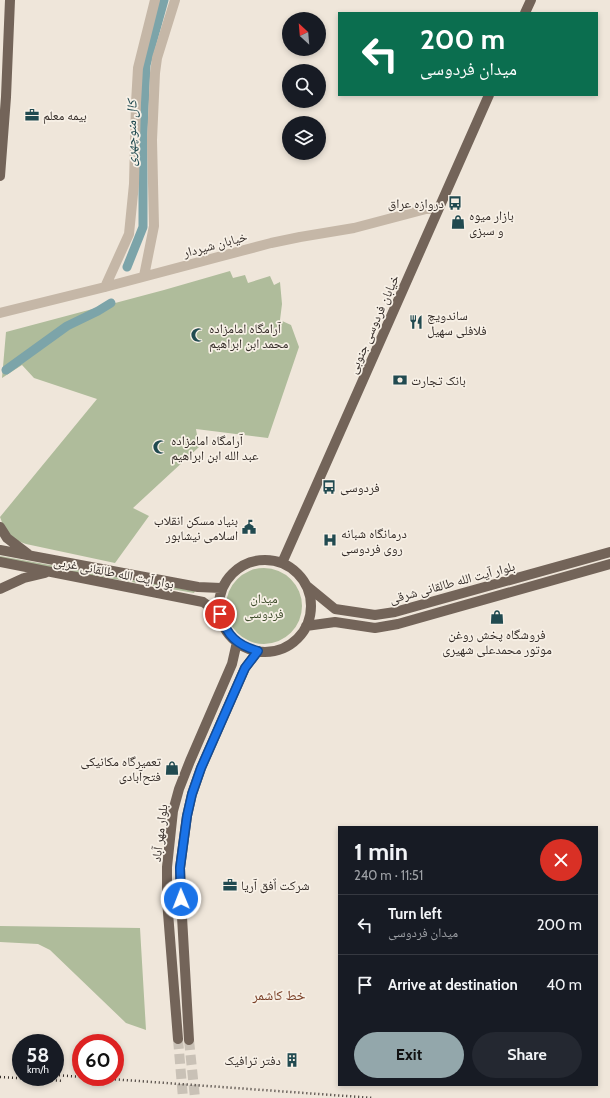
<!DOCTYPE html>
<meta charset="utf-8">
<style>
body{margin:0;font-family:Cabin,"Noto Naskh Arabic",sans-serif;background:#242831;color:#f1f3f6;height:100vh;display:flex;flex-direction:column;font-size:15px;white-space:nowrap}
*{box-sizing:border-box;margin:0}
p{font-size:13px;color:#9ea1a6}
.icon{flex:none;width:22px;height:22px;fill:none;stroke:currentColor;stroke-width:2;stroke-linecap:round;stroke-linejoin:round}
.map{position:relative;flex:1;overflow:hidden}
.details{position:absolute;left:338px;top:826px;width:260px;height:260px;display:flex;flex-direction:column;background:#171b24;border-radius:0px;box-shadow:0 2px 6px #0003}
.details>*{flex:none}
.top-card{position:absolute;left:338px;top:12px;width:260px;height:84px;border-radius:0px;box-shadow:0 2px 6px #0003;background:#0b6e4f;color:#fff;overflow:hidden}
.needle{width:26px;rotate:334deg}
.buttons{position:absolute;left:282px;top:12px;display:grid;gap:8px}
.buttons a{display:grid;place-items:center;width:44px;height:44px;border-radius:50%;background:#171b24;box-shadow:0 2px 6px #0003;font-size:20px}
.speed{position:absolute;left:12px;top:1034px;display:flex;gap:8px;font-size:20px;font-weight:700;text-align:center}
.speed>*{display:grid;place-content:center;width:52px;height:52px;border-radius:50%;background:#171b24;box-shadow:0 2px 6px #0003;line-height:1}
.speed small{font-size:10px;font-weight:400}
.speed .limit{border:6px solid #d22;background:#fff;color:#111}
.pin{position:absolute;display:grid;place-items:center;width:34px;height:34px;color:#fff;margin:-17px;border:2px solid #fff;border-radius:50%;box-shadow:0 1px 4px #0007}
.me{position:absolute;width:44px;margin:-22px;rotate:359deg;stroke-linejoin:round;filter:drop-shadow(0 0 3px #0008)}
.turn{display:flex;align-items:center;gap:14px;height:84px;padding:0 16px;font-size:18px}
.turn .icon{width:52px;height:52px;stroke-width:2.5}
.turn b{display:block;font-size:28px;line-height:34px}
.round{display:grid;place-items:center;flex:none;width:42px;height:42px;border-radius:21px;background:#242831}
.headline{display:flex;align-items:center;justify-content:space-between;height:68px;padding:0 16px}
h1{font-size:24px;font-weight:800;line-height:30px}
.cta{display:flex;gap:8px;margin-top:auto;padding:8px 16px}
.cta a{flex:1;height:46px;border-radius:24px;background:#93a7ab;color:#111;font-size:16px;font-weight:800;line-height:46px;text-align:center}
.cta a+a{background:#242831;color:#f1f3f6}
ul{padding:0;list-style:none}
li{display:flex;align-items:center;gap:12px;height:60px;padding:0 16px;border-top:1px solid #363941}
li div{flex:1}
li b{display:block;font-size:15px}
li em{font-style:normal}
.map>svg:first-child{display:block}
.green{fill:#afbc9b}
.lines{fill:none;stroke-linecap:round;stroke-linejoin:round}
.canal{stroke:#7ca4a9;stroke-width:9}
.primary-tunnel{stroke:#c9c1b6;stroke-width:10;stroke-dasharray:10 5;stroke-linecap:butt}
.tertiary{stroke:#c5b7a7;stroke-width:10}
.primary{stroke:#736459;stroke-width:10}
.rail{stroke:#332b27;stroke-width:2.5;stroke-dasharray:1 3;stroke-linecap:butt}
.route-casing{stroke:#114b97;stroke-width:10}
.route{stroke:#1a73e8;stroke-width:7}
.labels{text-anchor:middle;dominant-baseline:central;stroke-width:3.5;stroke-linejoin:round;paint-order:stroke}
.poi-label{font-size:13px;fill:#332b27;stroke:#f7f0e6;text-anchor:start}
.street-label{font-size:13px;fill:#332b27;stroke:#f7f0e6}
.park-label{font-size:13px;fill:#404e2d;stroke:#f7f0e6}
.water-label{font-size:14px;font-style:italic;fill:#214a50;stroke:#f7f0e6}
.neighbourhood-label{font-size:14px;fill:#7a4028;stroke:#f7f0e6}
</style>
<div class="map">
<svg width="610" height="1098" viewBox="0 0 610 1098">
<rect width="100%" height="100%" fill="#efe6da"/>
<path class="green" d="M230 271 233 278 245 275 248 283 270 276 274 285 280 282 282 304 280 320 291 325 299 347 268 438 196 429 199 447 133 508 149 516 115 563 26 544C7 537 7 536 0 517L97 399 34 378 22 365 2 378 6 332 164 290Z
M0 556 195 591 194 593 0 559Z
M226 606a38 38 0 1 1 76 0a38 38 0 1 1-76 0Z
M0 926 140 928 146 1030 126 1023 50 950 38 944 0 942Z"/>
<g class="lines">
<path class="canal" d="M127 267 143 227V134L146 65 164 0
M6 370 67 326 98 311 111 303"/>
<path class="primary-tunnel" d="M178 1039 183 1098
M189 1040 195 1098"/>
<path class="tertiary" d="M144 276 154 226 152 140 155 73 157 58 175 0
M105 287 129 234 134 184 136 103 138 68 155 0
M0 313 105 287 271 243 300 237 354 228 426 209H438"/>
<path class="primary" d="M525 13 531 0
M0 176 6 97 10 0
M0 527 7 538 28 554
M0 550 198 587 221 588
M219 606a46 46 0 1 1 92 0a46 46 0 1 1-92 0Z
M0 562 203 602 220 614
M282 563 489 95
M307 586 335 609 375 615 395 612 610 552
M0 589 24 578 45 573
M306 626 335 622 375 628 398 624 610 564
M178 1039 167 900V867L173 811 179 789 190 761 232 664 237 642
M189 1040 181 899 180 868 187 816 192 794 201 768 245 668 258 651"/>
<path class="rail" d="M55 1075 374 1098
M0 1077 63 1081"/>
</g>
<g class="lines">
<defs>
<path id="route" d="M181 899 180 868 187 816 192 794 201 768 245 668 258 651C237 645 227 636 220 614"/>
</defs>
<use href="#route" class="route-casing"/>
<use href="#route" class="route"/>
</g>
<defs>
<symbol id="office-bare" viewBox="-9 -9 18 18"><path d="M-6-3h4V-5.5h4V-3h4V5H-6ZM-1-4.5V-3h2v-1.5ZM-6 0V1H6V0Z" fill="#214a50" stroke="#f7f0e6" stroke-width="2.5" paint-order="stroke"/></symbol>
<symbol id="bus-bare" viewBox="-9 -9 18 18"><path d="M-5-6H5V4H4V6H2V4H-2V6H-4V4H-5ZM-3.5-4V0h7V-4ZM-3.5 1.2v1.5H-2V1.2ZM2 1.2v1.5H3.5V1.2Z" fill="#214a50" stroke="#f7f0e6" stroke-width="2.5" paint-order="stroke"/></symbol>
<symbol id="shop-bare" viewBox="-9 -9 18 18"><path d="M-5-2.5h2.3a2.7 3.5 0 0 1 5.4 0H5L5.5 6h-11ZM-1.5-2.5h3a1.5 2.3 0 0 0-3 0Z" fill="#214a50" stroke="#f7f0e6" stroke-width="2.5" paint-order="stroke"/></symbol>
<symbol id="restaurant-bare" viewBox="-9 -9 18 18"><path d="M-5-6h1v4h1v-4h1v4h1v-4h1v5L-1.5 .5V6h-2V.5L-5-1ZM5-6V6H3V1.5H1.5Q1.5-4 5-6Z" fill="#214a50" stroke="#f7f0e6" stroke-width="2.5" paint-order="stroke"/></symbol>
<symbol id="mosque-bare" viewBox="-9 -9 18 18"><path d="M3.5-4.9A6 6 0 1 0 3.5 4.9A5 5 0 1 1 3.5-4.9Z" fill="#214a50" stroke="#f7f0e6" stroke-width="2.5" paint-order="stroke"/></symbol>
<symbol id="bank-bare" viewBox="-9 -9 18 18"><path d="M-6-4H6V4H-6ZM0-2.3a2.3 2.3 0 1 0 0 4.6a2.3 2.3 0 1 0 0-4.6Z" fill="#214a50" stroke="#f7f0e6" stroke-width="2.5" paint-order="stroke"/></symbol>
<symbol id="civic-bare" viewBox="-9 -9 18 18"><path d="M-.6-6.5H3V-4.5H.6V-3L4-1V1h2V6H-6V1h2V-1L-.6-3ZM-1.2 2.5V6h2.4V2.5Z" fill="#214a50" stroke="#f7f0e6" stroke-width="2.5" paint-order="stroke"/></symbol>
<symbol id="hospital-bare" viewBox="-9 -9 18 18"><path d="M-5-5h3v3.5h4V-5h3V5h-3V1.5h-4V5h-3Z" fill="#214a50" stroke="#f7f0e6" stroke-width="2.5" paint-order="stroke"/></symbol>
<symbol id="building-bare" viewBox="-9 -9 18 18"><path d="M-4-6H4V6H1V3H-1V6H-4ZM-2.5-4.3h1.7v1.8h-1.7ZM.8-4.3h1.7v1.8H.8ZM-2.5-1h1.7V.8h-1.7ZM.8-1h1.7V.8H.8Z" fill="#214a50" stroke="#f7f0e6" stroke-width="2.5" paint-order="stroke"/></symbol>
</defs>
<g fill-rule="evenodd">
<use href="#office-bare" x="22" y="105" width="20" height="20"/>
<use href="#bus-bare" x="445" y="193" width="20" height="20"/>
<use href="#shop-bare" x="448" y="212" width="20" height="20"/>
<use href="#restaurant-bare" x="406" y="312" width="20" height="20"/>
<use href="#mosque-bare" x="188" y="325" width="20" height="20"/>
<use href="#bank-bare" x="390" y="370" width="20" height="20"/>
<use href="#mosque-bare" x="150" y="437" width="20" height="20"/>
<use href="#bus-bare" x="319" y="477" width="20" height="20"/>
<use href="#civic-bare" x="239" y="517" width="20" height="20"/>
<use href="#hospital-bare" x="320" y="530" width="20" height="20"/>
<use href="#shop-bare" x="487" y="607" width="20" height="20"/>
<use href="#shop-bare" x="162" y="758" width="20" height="20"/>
<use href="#office-bare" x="220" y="875" width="20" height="20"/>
<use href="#building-bare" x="282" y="1050" width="20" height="20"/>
</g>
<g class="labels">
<g class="poi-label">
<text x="43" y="115">بیمه معلم</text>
<text x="444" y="203" text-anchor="end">دروازه عراق</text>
<text x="469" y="215">بازار میوه<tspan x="469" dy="15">و سبزی</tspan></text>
<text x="427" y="315">ساندویچ<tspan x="427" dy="15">فلافلی سهیل</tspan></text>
<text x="209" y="328">آرامگاه امامزاده<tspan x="209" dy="15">محمد ابن ابراهیم</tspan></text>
<text x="411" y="380">بانک تجارت</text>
<text x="171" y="440">آرامگاه امامزاده<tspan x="171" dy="15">عبد الله ابن ابراهیم</tspan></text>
<text x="340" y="487">فردوسی</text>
<text x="238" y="520" text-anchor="end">بنیاد مسکن انقلاب<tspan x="238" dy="15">اسلامی نیشابور</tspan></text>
<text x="341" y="533">درمانگاه شبانه<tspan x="341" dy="15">روی فردوسی</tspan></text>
<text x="497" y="634" text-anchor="middle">فروشگاه پخش روغن<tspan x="497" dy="15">موتور محمدعلی شهیری</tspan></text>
<text x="161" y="761" text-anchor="end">تعمیرگاه مکانیکی<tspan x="161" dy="15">فتح‌آبادی</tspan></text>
<text x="241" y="885">شرکت اٌفق آریا</text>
<text x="281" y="1060" text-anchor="end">دفتر ترافیک</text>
</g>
<g class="street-label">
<text transform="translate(215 244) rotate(-15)">خیابان شیردار</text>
<text transform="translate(373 324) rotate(-66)">خیابان فردوسی جنوبی</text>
<text transform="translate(114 572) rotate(11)">بوار آیت الله طالقانی غربی</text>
<text transform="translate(452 582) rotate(-15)">بلوار آیت الله طالقانی شرقی</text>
<text transform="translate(159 833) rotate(-83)">بلوار مهر آباد</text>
</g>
<g class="park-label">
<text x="264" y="598">میدان<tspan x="264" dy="15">فردوسی</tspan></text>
</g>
<g class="water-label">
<text transform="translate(131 133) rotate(-89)">کال منوچهری</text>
</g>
<g class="neighbourhood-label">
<text x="279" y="995">خط کاشمر</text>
</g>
</g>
</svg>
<div class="buttons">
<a><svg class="needle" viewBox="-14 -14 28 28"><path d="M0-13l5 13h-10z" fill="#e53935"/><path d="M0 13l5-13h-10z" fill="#9ea1a6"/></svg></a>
<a><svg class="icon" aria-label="search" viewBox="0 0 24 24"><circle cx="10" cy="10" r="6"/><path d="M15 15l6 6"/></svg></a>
<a><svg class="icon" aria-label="layers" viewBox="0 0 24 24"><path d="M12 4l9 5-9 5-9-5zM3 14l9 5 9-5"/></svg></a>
</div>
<div class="speed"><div>58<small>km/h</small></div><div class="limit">60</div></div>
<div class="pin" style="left:220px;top:614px;background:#d93025"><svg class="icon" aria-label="arrive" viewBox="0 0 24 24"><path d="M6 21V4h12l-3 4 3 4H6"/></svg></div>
<svg class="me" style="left:181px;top:899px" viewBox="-20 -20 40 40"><circle r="17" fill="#1a73e8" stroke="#fff" stroke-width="3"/><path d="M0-11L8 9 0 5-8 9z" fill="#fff"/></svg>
<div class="top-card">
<div class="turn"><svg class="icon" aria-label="left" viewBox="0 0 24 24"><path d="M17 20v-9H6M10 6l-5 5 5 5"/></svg><div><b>200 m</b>میدان فردوسی</div></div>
</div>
<section class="details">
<div class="headline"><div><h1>1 min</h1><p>240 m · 11:51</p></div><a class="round" style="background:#d93025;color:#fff"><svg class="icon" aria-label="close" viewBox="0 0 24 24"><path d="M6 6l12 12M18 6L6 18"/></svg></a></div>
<ul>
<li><svg class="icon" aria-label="left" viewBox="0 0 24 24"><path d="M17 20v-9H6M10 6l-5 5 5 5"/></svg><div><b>Turn left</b><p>میدان فردوسی</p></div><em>200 m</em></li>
<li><svg class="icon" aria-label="arrive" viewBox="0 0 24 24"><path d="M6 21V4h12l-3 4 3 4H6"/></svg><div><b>Arrive at destination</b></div><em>40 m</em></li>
</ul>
<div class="cta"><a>Exit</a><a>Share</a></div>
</section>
</div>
